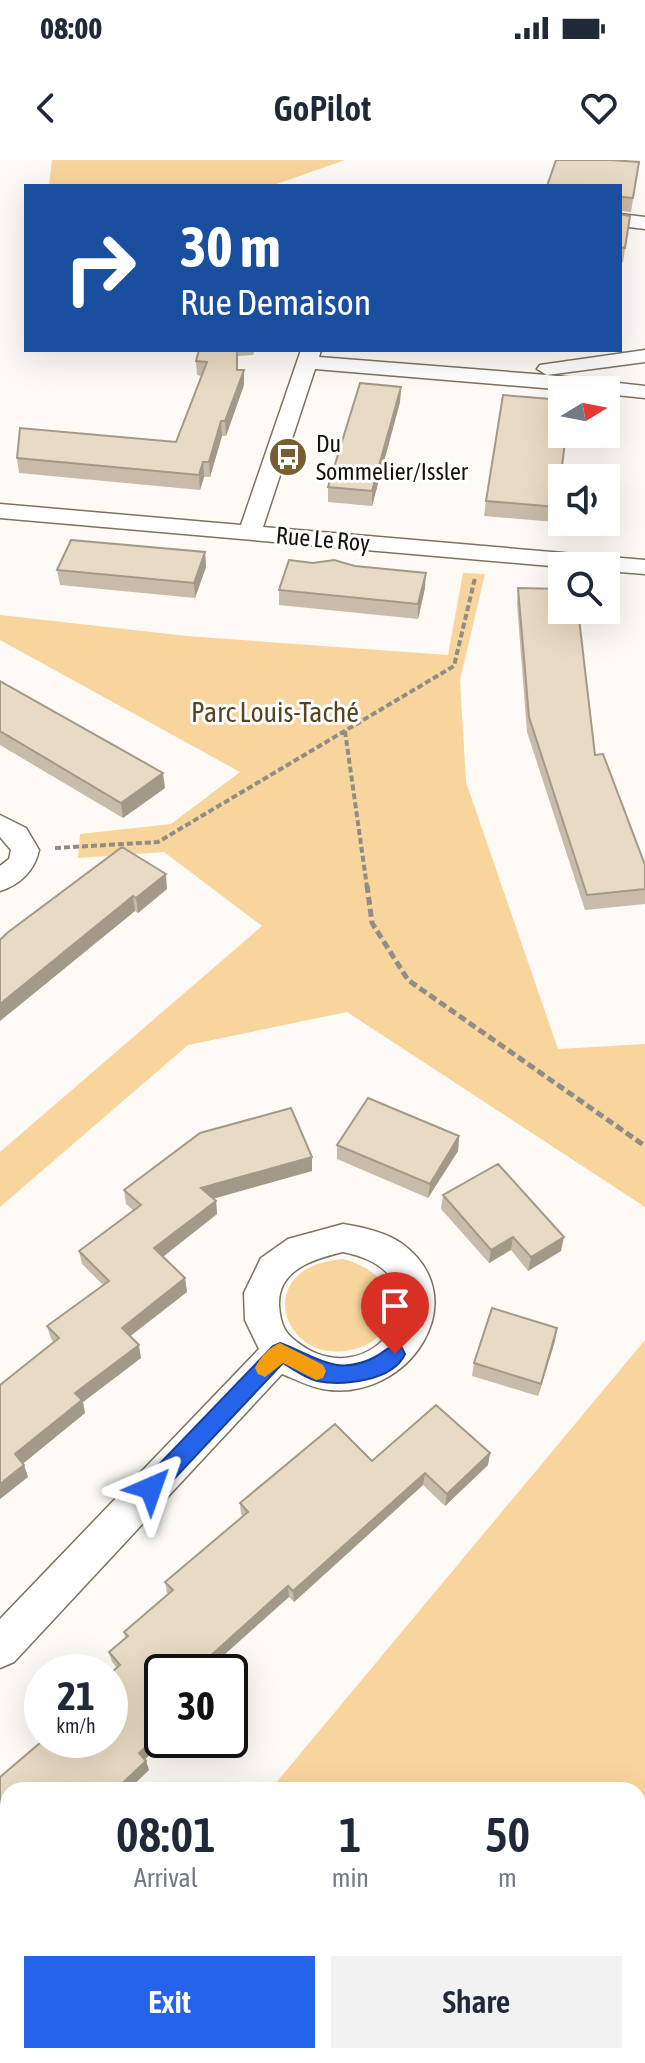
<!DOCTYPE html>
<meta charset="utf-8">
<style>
body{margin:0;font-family:"Asap Condensed",sans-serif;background:#f2f2f3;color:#1f2937;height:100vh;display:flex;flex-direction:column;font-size:30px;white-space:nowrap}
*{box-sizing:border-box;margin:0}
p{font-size:26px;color:#747a83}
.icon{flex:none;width:44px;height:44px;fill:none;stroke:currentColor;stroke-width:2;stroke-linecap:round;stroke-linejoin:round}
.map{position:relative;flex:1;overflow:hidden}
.drawer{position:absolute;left:0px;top:1622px;width:646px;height:282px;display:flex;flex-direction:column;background:#fff;border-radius:24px 24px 0 0;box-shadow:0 8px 32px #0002}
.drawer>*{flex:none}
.guide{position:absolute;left:24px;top:24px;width:598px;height:168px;border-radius:0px;box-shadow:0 8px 32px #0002;background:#1a4fa0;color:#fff;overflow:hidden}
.needle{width:52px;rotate:80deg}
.controls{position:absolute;left:548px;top:216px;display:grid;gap:16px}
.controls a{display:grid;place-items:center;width:72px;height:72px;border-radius:0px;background:#fff;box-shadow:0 8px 32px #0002;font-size:40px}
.speed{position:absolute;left:24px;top:1494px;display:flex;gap:16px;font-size:40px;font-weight:700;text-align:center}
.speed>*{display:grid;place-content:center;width:104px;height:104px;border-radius:50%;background:#fff;box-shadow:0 8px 32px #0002;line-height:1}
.speed small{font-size:20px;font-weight:400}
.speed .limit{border:4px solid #111;border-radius:12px;background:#fff;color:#111}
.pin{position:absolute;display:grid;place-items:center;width:68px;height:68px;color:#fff;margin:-82px -34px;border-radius:50% 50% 50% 0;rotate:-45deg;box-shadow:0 0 8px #0007}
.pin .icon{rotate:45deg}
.me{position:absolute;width:88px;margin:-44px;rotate:43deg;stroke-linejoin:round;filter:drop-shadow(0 0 6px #0008)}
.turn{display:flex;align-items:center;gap:28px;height:168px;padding:0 24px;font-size:36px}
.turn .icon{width:104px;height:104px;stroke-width:2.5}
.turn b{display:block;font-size:56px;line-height:68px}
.eta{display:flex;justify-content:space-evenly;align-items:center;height:136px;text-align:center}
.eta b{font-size:48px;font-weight:600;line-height:56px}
.cta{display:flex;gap:16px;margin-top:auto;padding:16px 24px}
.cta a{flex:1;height:92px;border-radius:0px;background:#2563eb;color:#fff;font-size:32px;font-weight:600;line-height:92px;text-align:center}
.cta a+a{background:#f2f2f3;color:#1f2937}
.status{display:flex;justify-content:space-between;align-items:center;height:56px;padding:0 40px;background:#fff;direction:ltr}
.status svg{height:22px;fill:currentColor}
header{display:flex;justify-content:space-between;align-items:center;height:104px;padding:0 24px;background:#fff;font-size:36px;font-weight:600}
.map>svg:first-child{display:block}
.green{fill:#f8d59c}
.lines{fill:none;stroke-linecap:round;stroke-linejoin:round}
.street-casing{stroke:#7e725e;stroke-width:3}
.path-far2{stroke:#908c86;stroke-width:4;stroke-dasharray:6 3;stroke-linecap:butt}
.path-far1{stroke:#908c86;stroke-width:5;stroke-dasharray:8 4;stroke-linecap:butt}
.path{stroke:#908c86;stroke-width:6;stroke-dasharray:10 5;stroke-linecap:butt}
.street{fill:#fff;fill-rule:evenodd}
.wall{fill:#c8bba9}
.shaded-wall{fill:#a29989}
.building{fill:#e8dac4;stroke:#a29989;stroke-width:2}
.route{fill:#2563eb;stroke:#184099;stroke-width:2}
.slow{fill:#f59e0b}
.labels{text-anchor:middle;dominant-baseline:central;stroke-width:6;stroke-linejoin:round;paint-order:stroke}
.far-poi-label{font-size:24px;fill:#17120a;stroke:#fff;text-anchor:start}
.far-street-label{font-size:24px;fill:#17120a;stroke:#fff}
.park-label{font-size:28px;fill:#5a431d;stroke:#fff}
</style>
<div class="status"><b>08:00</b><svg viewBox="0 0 49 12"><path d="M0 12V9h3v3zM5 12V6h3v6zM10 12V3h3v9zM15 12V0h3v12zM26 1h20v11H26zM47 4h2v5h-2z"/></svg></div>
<header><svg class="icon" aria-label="back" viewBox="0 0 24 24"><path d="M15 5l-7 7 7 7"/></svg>GoPilot<svg class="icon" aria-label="heart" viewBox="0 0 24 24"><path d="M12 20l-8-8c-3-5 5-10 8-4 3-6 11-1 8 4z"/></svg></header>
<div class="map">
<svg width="645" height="1903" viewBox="0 0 645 1903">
<rect width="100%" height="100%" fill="#fdfaf6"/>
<path class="green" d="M52 0H345L271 26H49Z
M463 413 485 414 460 520 466 622 558 889 645 884V1047L347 852 188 885 0 1047V992L262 766 164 692 78 698 80 674 171 664 240 612 0 480V455L187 476 448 495Z
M343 1099C375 1107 407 1134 384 1169 377 1180 367 1186 354 1189 283 1209 248 1106 343 1099Z
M645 1180V1903H42L48 1896H638V1630H270Z"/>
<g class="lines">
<defs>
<path id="street" d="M620 54 645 57V69L620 66Z
M301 190H321L319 197 547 215 537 209 540 205 645 190V202L547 215 645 226V238L606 234V230H567L315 209 263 367 645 400V414L606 411V406L562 407 0 358V344L241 365Z
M0 655 26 668 39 690C35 710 20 725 0 731V706L9 699 11 690 0 677Z
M343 1064C362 1067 385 1072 401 1083 479 1139 407 1244 323 1229 310 1227 295 1219 282 1214L14 1502 0 1508V1459L259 1189 245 1160 244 1133 261 1098 288 1079ZM343 1092C460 1115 372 1248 292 1178 282 1169 280 1158 279 1145 278 1109 314 1099 343 1092Z"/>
</defs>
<use href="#street" class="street-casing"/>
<path class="path-far2" d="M345 571 367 727
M55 688 158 682 454 506 475 418"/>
<path class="path-far1" d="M367 725 372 763 408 820 645 986"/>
<path class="path" d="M638 1822 645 1810
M586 1903 591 1896"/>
<use href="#street" class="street"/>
</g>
<path class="wall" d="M639 2 631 52 620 51V26Z
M620 54 630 56 623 102H620Z
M199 190H255L253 195 238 196V210H244V225L226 276H222L210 317H204L200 330 19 313 17 298 176 282 201 216 197 215 196 201Z
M401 227 400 242 372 346 328 342V327Z
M566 274 555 362 484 356 486 341Z
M205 392 206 407 195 438 60 425 57 410Z
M313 403 425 428 418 459 279 445V430Z
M518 428 645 705V744L585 750 527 572 517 444Z
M0 521 165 628 123 658 0 585Z
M122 687 167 729 138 753 135 751 0 861V780Z
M459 976 458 991 428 1038 337 999V985Z
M312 1011 214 1038 216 1041 217 1054 163 1097 185 1118 187 1132 130 1176 141 1198 83 1242 85 1253 23 1303 28 1317 0 1339V1225L54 1182 51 1179 47 1166 103 1125 82 1104 79 1091 133 1050 126 1044 124 1030Z
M443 1035 561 1091 528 1111 511 1090 489 1103 441 1049Z
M555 1181 538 1236 472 1216 474 1203Z
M490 1293 488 1305 445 1346 423 1325 294 1442 289 1437 162 1512V1580H166L145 1599 149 1610 128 1630H8V1732L0 1739V1617L40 1583 37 1577 117 1508 112 1502 109 1492 125 1478 124 1472 169 1434 167 1433 165 1422 243 1356 241 1354 240 1343 372 1301Z"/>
<path class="shaded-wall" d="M244 210V225L226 276 225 261Z
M401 227 400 242 372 346V331Z
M221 261 222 276 210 317 209 302Z
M203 302 204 317 200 330 199 315Z
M205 392 206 407 195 438 194 423Z
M426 413 425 428 418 459V444Z
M163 613 165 628 123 658 121 643Z
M166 714 167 729 138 753 136 738Z
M133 736 135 751 0 861V844Z
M459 976 458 991 428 1038 430 1024Z
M312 997V1011L202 1042 201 1028Z
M216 1041 217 1054 156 1102 154 1088Z
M513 1077 511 1090 489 1103 491 1090Z
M564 1077 561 1091 528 1111 531 1097Z
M185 1118 187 1132 124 1181 122 1168Z
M557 1168 555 1181 538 1236 541 1224Z
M139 1185 141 1198 83 1242 85 1253 19 1307 15 1294 75 1233Z
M490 1293 488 1305 445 1346 447 1334Z
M24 1305 28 1317 0 1339V1324Z
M425 1313 423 1325 294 1442 293 1431Z
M288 1426 289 1437 205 1512H197V1508Z
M162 1572V1580H166L142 1602 139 1593Z
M146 1601 149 1610 128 1630H115Z
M8 1720V1732L0 1739V1727Z
M5 1771 8 1775V1780L0 1788V1776Z"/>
<path class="building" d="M556 0H611L639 2 633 38 622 37 620 39V26H547Z
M620 54 630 56 625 88 620 87Z
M199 190H237V210H244L225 261H221L209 302H203L199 315 17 298 20 268 176 282 207 202 196 201Z
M360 223 401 227 372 331 328 327Z
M503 235 562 240V274H566L557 347 486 341Z
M71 380 205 392 194 423 57 410Z
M289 400 313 403 334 400 355 406 426 413 418 444 279 430Z
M518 428 562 429V450H578L595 595 603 594 645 705V729L587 735 529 557Z
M0 521 163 613 121 643 0 571Z
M122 687 166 714 136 738 133 736 0 844V780L7 773Z
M368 938 459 976 430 1024 337 985Z
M291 948 312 997 201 1028 216 1041 154 1088 185 1118 122 1168 139 1185 75 1233 82 1240 15 1294 24 1305 0 1324V1225L59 1178 47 1166 109 1121 79 1091 141 1045 124 1030 200 973Z
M498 1004 564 1077 531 1097 513 1077 491 1090 443 1035Z
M492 1148 557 1168 541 1224 474 1203Z
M436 1245 490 1293 447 1334 425 1313 293 1431 288 1426 197 1508 200 1512H162V1572L139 1593 146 1601 115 1630H8V1720L0 1727V1617L41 1582 37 1577 42 1573V1580H110V1514L120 1505 109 1492 128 1476 124 1472 173 1430 165 1422 248 1352 240 1343 335 1264 372 1301Z
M0 1764 5 1771 0 1776Z"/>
<path class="route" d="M280 1183C314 1195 335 1217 373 1198 381 1194 387 1188 395 1185L402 1188 405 1194C393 1221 343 1226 317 1221 305 1218 293 1209 283 1203L159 1335 151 1338 143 1335 140 1328 143 1321 273 1186Z"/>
<path class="slow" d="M280 1183 323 1205 326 1211 323 1218 316 1220 283 1203 265 1217 258 1214 255 1208C260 1197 270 1187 280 1183Z"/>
<defs>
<symbol id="bus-disc" viewBox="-11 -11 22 22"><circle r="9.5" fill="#795e31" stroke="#fff"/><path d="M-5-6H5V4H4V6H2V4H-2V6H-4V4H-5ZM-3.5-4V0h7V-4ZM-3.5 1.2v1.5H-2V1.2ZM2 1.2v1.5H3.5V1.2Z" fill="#fff"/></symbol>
</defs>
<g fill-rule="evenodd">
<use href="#bus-disc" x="266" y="275" width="44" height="44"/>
</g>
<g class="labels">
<g class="far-poi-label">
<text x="316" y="283">Du<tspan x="316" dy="28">Sommelier/Issler</tspan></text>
</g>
<g class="far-street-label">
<text transform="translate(323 379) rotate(5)">Rue Le Roy</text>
</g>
<g class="park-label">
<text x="275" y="552">Parc Louis-Taché</text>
</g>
</g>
</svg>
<div class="controls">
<a><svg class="needle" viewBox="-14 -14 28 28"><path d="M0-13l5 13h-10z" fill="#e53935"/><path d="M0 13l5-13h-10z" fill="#747a83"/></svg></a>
<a><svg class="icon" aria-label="sound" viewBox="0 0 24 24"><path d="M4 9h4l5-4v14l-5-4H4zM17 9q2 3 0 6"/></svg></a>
<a><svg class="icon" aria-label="search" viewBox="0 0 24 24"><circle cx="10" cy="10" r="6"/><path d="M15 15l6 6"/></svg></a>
</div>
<div class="speed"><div>21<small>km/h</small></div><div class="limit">30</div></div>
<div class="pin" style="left:395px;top:1194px;background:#d93025"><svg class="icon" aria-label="arrive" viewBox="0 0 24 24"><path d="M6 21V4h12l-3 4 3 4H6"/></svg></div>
<svg class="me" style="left:151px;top:1328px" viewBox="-20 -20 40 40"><path d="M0-17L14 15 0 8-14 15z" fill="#2563eb" stroke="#fff" stroke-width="4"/></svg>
<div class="guide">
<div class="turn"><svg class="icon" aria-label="right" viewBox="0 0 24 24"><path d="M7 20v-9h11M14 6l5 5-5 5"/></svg><div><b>30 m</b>Rue Demaison</div></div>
</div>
<section class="drawer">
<div class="eta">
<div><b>08:01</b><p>Arrival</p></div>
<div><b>1</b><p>min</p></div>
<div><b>50</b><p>m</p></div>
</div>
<div class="cta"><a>Exit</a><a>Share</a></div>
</section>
</div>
